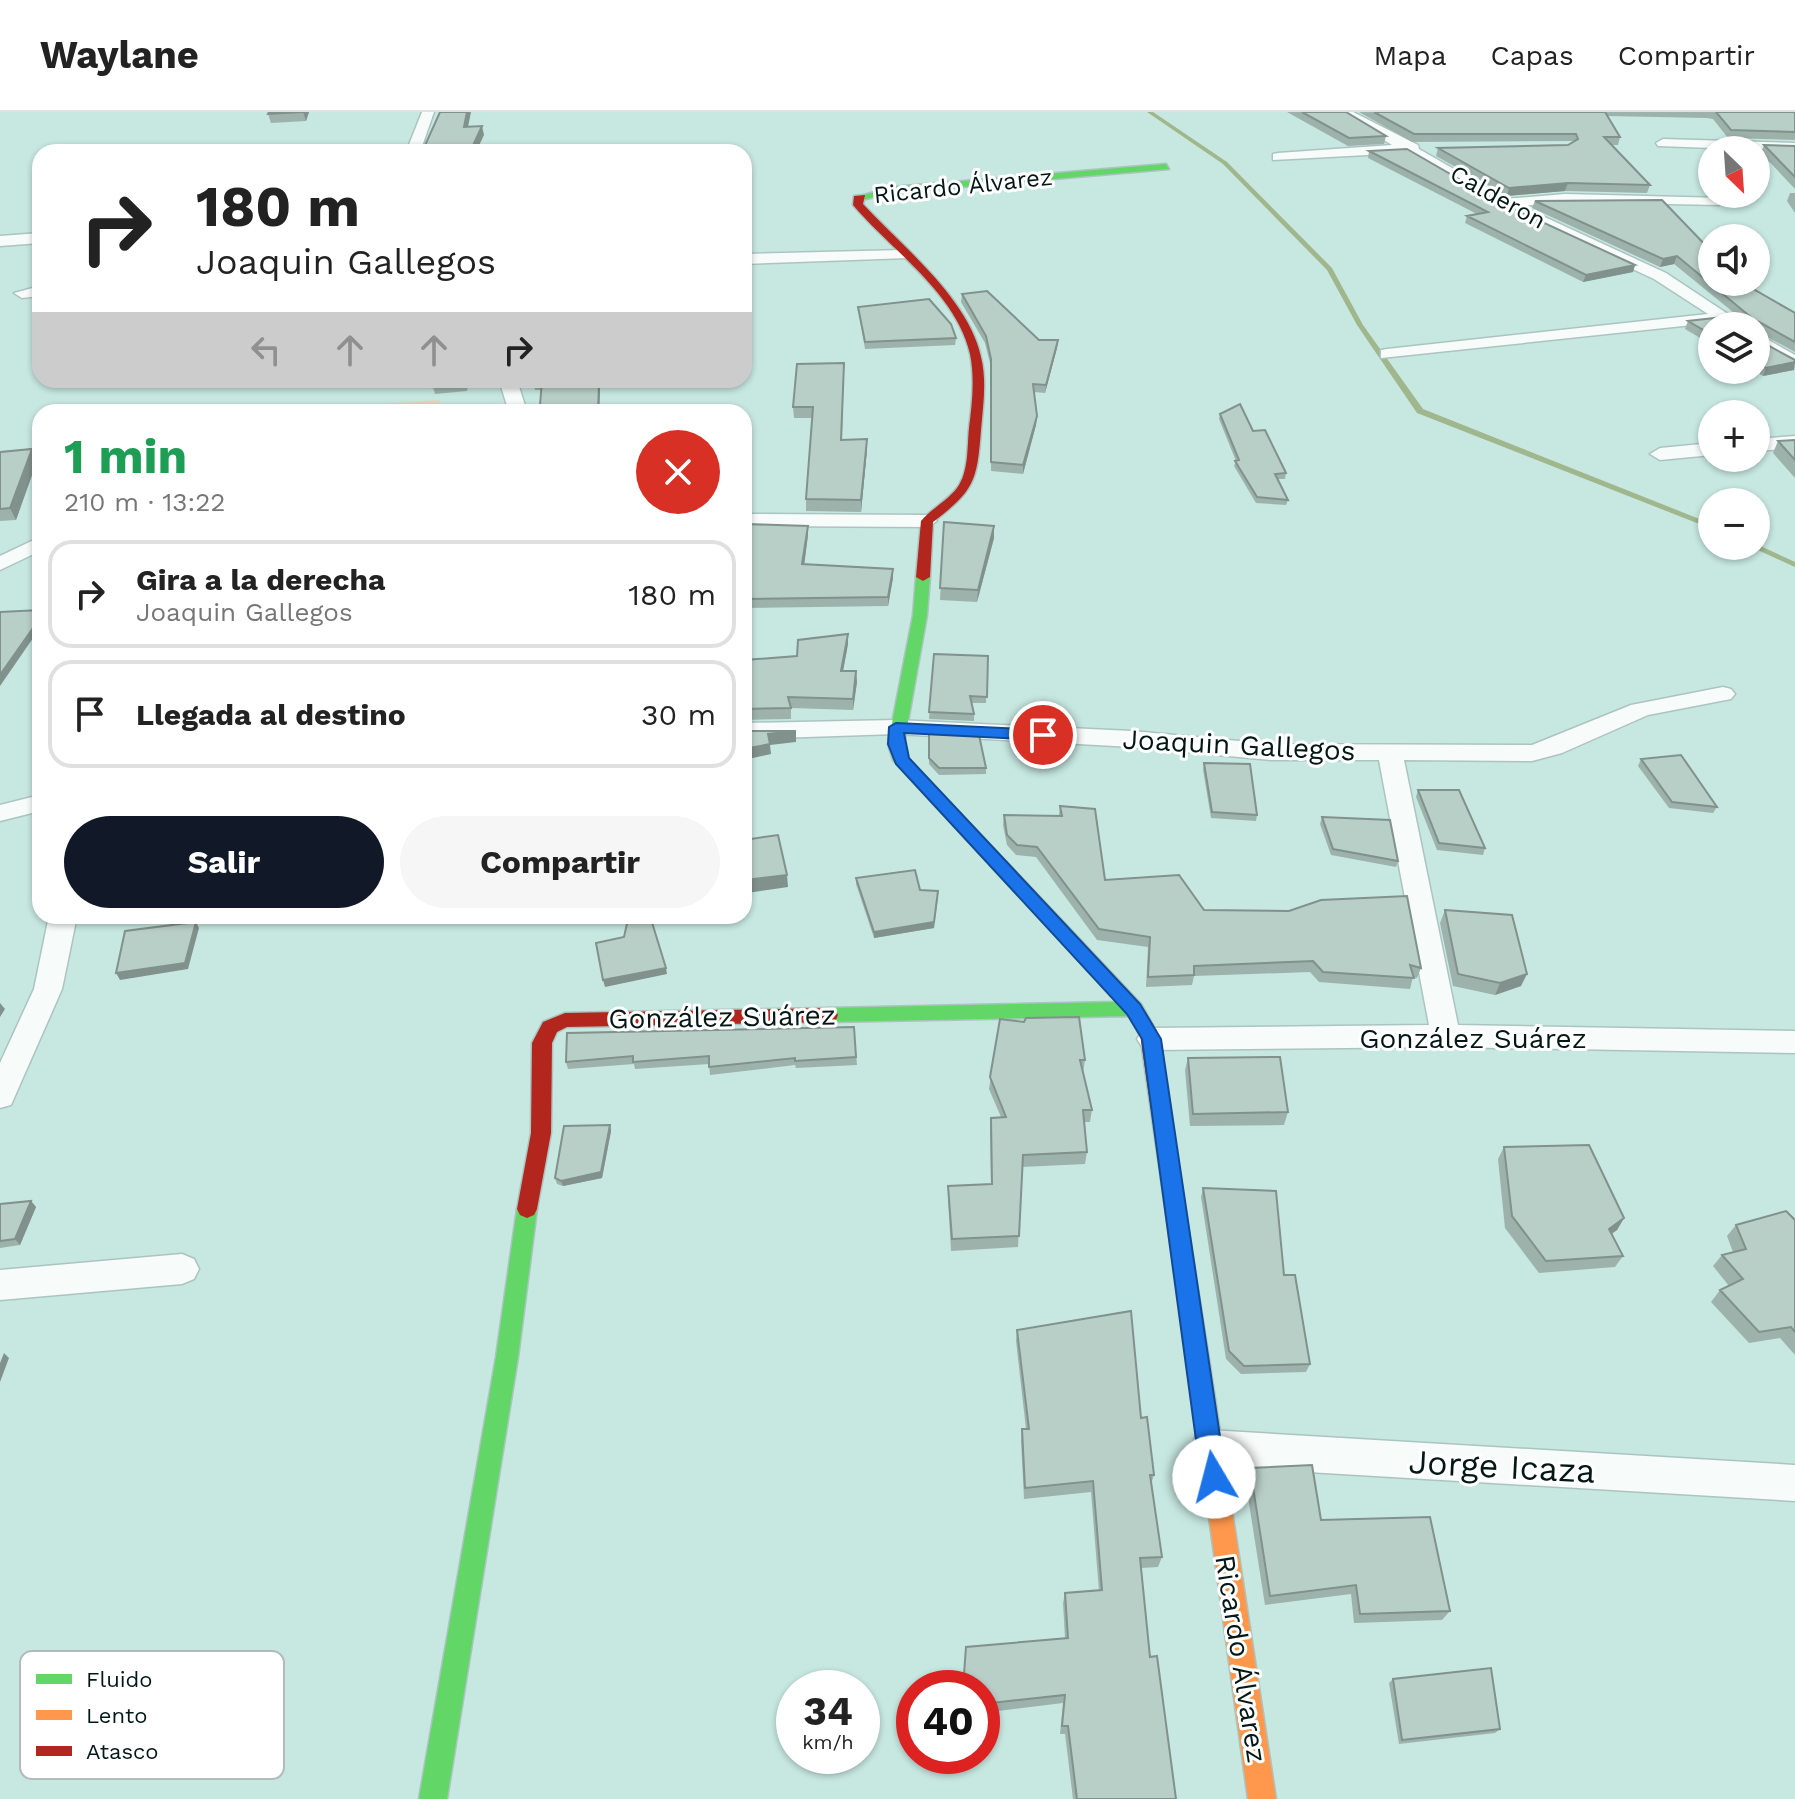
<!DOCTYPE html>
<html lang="es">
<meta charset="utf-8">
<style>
body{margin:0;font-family:"Work Sans",sans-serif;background:#f6f6f6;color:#222;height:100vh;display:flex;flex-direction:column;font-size:30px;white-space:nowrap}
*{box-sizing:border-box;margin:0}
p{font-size:26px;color:#767676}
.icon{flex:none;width:44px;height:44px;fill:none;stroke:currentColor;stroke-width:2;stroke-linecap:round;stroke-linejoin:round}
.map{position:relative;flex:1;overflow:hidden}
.sheet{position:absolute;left:32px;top:292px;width:720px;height:520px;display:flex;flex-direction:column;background:#fff;border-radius:24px;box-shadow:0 2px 6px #0004}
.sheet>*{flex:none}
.guide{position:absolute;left:32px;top:32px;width:720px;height:244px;border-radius:24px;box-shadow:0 2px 6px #0004;background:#fff;color:#222;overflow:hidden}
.needle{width:52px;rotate:155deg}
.buttons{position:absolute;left:1698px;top:24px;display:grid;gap:16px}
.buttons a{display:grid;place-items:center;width:72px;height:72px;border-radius:50%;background:#fff;box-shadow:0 2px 6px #0004;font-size:40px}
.speed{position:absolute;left:776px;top:1558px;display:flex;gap:16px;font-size:40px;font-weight:700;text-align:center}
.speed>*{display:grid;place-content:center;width:104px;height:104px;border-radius:50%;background:#fff;box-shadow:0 2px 6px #0004;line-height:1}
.speed small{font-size:20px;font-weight:400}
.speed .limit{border:12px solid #d22;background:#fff;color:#111}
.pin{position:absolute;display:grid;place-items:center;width:68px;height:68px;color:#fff;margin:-34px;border:4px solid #fff;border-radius:50%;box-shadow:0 2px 8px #0007}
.me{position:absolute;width:88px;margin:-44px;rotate:352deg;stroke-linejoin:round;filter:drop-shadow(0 0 6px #0008)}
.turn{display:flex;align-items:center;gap:28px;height:168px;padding:0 32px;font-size:36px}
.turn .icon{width:104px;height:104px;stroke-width:2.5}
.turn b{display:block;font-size:56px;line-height:68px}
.lanes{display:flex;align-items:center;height:76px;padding:0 32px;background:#0003;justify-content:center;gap:40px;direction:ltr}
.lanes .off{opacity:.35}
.round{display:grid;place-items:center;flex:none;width:84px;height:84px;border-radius:42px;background:#f6f6f6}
.overview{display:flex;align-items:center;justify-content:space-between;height:136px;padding:0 32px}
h1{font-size:48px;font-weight:700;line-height:60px;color:#1e9e55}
.cta{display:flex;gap:16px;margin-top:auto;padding:16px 32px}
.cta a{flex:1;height:92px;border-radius:48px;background:#111827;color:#fff;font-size:32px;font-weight:700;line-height:92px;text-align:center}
.cta a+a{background:#f6f6f6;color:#222}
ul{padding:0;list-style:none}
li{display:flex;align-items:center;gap:24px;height:108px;margin:0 16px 12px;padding:0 16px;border:4px solid #e0e0e0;border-radius:24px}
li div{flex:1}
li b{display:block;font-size:30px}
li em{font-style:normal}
header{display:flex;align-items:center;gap:48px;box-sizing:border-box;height:112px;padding:0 40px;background:#fff;border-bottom:2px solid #e0e0e0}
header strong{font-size:38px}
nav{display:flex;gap:44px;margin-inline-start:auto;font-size:28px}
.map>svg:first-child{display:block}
.green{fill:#e2d6be}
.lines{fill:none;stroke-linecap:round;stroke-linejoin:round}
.stream{fill:#a0b68c;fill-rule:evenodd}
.street-casing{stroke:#acc4c0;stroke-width:3}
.fast-casing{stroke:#acc4c0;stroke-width:3}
.slow-casing{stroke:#acc4c0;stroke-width:3}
.jam-casing{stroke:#acc4c0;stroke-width:3}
.street{fill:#f7fbfa;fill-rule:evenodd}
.fast{fill:#63d668;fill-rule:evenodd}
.slow{fill:#ff974d;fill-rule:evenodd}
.jam{fill:#b3261e;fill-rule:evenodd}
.wall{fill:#9eb2ac}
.shaded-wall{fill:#81918c}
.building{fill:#b8cfc8;stroke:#81918c;stroke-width:2}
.route{fill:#1a73e8;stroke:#114b97;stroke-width:2}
.labels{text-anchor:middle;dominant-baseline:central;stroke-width:6;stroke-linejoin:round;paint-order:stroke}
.far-street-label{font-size:24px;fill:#031815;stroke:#fff}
.street-label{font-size:28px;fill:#031815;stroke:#fff}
.near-street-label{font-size:34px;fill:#031815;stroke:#fff}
.key{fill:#fff;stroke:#b3bab9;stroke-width:2}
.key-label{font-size:22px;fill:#031815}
</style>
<header>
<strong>Waylane</strong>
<nav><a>Mapa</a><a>Capas</a><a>Compartir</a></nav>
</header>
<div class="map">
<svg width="1795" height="1687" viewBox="0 0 1795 1687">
<rect width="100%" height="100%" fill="#c7e7e1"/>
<path class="green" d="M440 288 438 300H261Z"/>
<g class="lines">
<path class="stream" d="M1147 0H1153L1227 50 1332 156 1363 213 1423 297 1712 412V417L1417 301 1357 213 1327 158 1223 52Z
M1756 432 1795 450V455L1749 434H1756Z"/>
<defs>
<path id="street" d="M422 0H434L420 40H406Z
M1338 0H1353L1418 33 1419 37 1506 87 1565 82 1724 86 1726 89 1719 93 1565 90 1521 94 1666 161 1746 214H1727L1721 210 1381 246V238L1387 237 1708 202 1654 167 1498 94 1405 41 1273 48V42L1278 41 1392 33Z
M1663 27 1795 31V39L1658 34 1656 31Z
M40 121V131L0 134V124Z
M903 138 911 143 908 146 744 152V142Z
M40 174V184L22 186 14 181Z
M1756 221 1795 243V255L1756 233Z
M499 268H517L527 300H509Z
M1795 324V336L1756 339V327Z
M1712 331V343L1660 348 1650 342 1660 336Z
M744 402 927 403 937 409 927 415 744 414Z
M40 425V439L0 458V444Z
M1723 575 1731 577 1735 582 1731 587 1648 603 1562 641 1532 649 1404 648 1458 913 1795 919V941L1446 935 1152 938 1142 935 1137 927 1142 919 1152 916 1429 913 1379 648H1271L1132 635 896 622 744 627V611L896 608 1132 619 1271 632 1532 633 1631 593Z
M40 683V699L0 709V693Z
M49 804H77L62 877 11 993 0 996V951L34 877Z
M182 1142 194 1147 199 1157 194 1167 182 1172 0 1188V1158Z
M1209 1318 1795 1353V1389L1209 1354 1196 1349 1191 1336 1196 1323Z"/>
<path id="fast" d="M1166 52 1169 57 892 81 862 88 857 85 892 75Z
M923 461 930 465 927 503 904 632 908 646 1141 892 1158 922 1156 927H1142L1129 904 829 910 822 908 820 903 822 898 829 896 1117 890 893 648 888 632 913 503 916 465Z
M527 1088 534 1091 537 1097 518 1245 447 1687H419L496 1245 517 1097 520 1091Z"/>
<path id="slow" d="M1199 1244 1207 1247 1210 1254 1276 1687H1248L1188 1254 1191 1247Z"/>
<path id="jam" d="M865 83 863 92C902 134 969 187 981 245 987 269 983 294 981 318 977 369 975 378 933 410L930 465 923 469 916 465 921 409C931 397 947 389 957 376 969 360 967 335 969 316 972 292 975 267 970 242 956 181 892 139 853 93L854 84Z
M829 896 836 898 838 903 836 908 829 910 567 915 557 920 552 931 551 1021 537 1097 534 1103 527 1106 520 1103 517 1097 531 1021 532 931 543 910 565 901Z
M1149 915 1156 917 1158 922 1210 1254 1207 1261 1199 1264 1191 1261 1188 1254 1140 922 1142 917Z"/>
</defs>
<use href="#street" class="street-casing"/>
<use href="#fast" class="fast-casing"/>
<use href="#slow" class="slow-casing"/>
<use href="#jam" class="jam-casing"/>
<use href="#street" class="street"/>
<use href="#fast" class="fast"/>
<use href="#slow" class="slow"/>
<use href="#jam" class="jam"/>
</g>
<path class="wall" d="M269 0H309L306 9 271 11 268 2Z
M1287 0H1346L1386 24 1384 32 1348 34Z
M1359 0H1795V28L1728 26 1713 7 1707 6 1607 4 1620 25 1618 33H1612L1650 73 1647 81 1565 79 1507 84 1436 44 1438 36 1568 33 1574 29 1412 30Z
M1764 33 1795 34V77L1761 41Z
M1369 39 1499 90 1635 153 1633 160 1583 170 1465 111 1467 104 1477 102 1368 46Z
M1790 81H1795V101L1787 89Z
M1662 88 1744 173 1795 201V240L1758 220V228L1795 248 1794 258 1763 264 1753 258H1756V214H1712V233L1685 217 1688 209H1744L1674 152 1660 155 1532 96 1535 89Z
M962 182 1039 228H1058L1057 236 1045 281 1034 280 1037 304 1036 313 1023 362 991 359V255L985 231 961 190Z
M858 195 956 226 955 233 865 237Z
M844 251 842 328 867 327V338L861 400 806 399V387L812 306H794L793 295Z
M435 268H469L467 279 435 282 433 275Z
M533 268H587V271L600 279 599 300H541L540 293 541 278H535Z
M1220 302 1253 319 1286 361 1285 367H1278L1288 388 1286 393 1256 391 1234 354 1236 349 1219 307Z
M1795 328V366L1773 341 1778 329Z
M0 340 37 349 16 408 0 409Z
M944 410 994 426 977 490 940 488Z
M744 412 808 423 804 453 893 457V466L888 494 744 496Z
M848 532 843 559H856L857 570 853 598 791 596V607L744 608V548L797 544Z
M934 542 988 544 986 591H972L974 602V609L929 607Z
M929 621 986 656V662L939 663 929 652Z
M1641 647 1717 695 1713 701 1669 696 1638 654Z
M1204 651 1257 703 1256 709 1211 706 1203 658Z
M1418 678 1485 736 1483 743 1437 738 1416 685Z
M1060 694 1105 768 1204 798 1421 856 1417 866 1413 865 1410 877 1319 870 1310 860 1194 864 1192 873 1146 875 1148 835 1097 828 1036 745 1016 743 1007 733 1003 713 1004 703H1059Z
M1322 705 1398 749 1396 755 1331 743 1320 712Z
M856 766 920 778 938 786 934 816 874 826 856 772Z
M1445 798 1521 874 1495 883 1453 874 1440 811Z
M1000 907 1085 948 1083 961 1092 998 1090 1010H1084L1087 1040 1085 1052 1022 1055 1018 1135 951 1139 948 1086V1074L991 1072 990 1018 991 1006 1001 1005 989 977Z
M854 915 857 953 796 956 795 953 710 963 709 952 635 957 634 952 568 957 566 950Z
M1188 946 1288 1000 1284 1013 1190 1014 1185 958Z
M610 1013 611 1019 602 1066 563 1074 557 1072 555 1066Z
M1504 1035 1624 1106 1617 1118 1612 1122 1623 1144 1615 1155 1539 1161 1505 1116 1498 1047Z
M1203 1076 1310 1252 1306 1260 1241 1262 1226 1247 1201 1085Z
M31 1089 36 1095 20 1133 0 1136V1092Z
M1795 1108V1243L1780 1226 1749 1231 1711 1190 1720 1178 1729 1174 1713 1154 1722 1143 1733 1140 1727 1124 1736 1113Z
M1017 1218 1141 1306 1154 1363 1151 1372 1162 1445 1158 1455 1141 1456 1150 1545 1176 1687H1073L1065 1622H1060L1063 1591 982 1601V1576L1065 1526 1063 1491 1065 1481 1099 1479 1091 1380 1024 1387 1021 1328 1022 1317H1026L1016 1229Z
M1250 1356 1321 1408 1450 1499 1442 1508 1354 1511 1351 1482 1265 1493 1245 1366Z
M1393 1567 1500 1617 1495 1621 1399 1632 1389 1571Z"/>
<path class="shaded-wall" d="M303 0H309L306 9Z
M467 0H471L466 25 464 15Z
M482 14 484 23 476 40H470Z
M1568 71 1565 79 1507 84 1509 76Z
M1677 144 1674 152 1660 155 1663 147Z
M1635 153 1633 160 1583 170 1586 163Z
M1058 228 1057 236 1045 281 1046 273Z
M1795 250 1794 258 1763 264 1766 256Z
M599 271 600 279 599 300H598Z
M1037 304 1036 313 1023 362V353Z
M867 327V338L861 400V388Z
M32 337 37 349 16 408 10 396Z
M808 414V423L803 462 802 452Z
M994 414V426L977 490 978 478Z
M893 457V466L888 494V485Z
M40 506V516L0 574V563Z
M848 522V532L841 570V559Z
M856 559 857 570 853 598V587Z
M796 619V630L770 633 771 642 744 648V637L768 622Z
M787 763 788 775 747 781 745 768Z
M938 779 934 816 874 826V820Z
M196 810 199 816 188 857 120 868 116 861Z
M666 856 667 862 605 875 603 868Z
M1527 862 1521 874 1495 883 1500 871Z
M0 891 5 897 0 905Z
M610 1013 611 1019 602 1066 563 1074 561 1069Z
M31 1089 36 1095 20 1133 15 1127Z
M1624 1106 1617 1118 1601 1128 1609 1117Z
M4 1241 9 1246 0 1270V1251Z"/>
<path class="building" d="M269 0H304L268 2Z
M440 0H467L464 15 482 14 470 40H422Z
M1302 0H1346L1386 24 1349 26Z
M1374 0H1605L1620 25H1604L1650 73 1568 71 1509 76 1438 36 1568 33 1578 27 1576 22H1414Z
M1716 0H1795V20L1731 18Z
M1764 33 1795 34V65Z
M1407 37 1499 90 1635 153 1586 163 1467 104 1488 100 1369 39Z
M1662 88 1712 140V170H1741L1795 201V230L1759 210 1758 228 1795 248V250L1766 256 1756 250V214H1712V223L1688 209 1723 205 1730 209H1749L1752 206 1677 144 1663 147 1535 89Z
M987 179 1039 228H1058L1046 273 1033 272 1037 304 1023 353 991 350V247L986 224 962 182Z
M929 187 951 212 956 226 865 230 858 195Z
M844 251 841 328 867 327 861 388 806 387 813 295H793L797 252Z
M435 268H466L465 272 433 275Z
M533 268H586V272L599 271 598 300H543L540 293 542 269 533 270Z
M1240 292 1253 319 1265 318 1286 361 1275 362 1288 388 1257 385 1235 349 1239 348 1220 302Z
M1795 328V348L1778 329Z
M32 337 10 396 0 397V340Z
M944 410 994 414 978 478 940 476Z
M744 412 808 414 802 452 893 457 888 485 744 487Z
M40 498V506L0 563V500Z
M848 522 841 559H856L853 587 788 585 791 596 744 597V548L797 544 798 528Z
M934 542 988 544 987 585 970 584 974 602 929 600Z
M744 619H796L768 622 770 632 744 637Z
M929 621 979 623 986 656H939L929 646Z
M1681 643 1717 695 1672 690 1641 647Z
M1204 651 1250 652 1257 703 1212 700Z
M1418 678H1459L1485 736 1439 731Z
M1060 694 1095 697 1105 768 1179 763 1204 798 1289 799 1321 788 1407 784 1421 856 1410 853 1414 866 1323 860 1313 849 1194 854V863L1148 865 1150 825 1099 817 1037 735 1017 733 1007 723 1004 703 1062 704Z
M1322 705 1390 708 1398 749 1333 737Z
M778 723 787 763 745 768 744 765V728Z
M915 758 920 778 938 779 934 810 874 820 856 766Z
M1445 798 1512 803 1527 862 1500 871 1458 862Z
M643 804H650L666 856 603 868 596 831 624 825 628 807Z
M196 810 185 851 116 861 125 819Z
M1079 905 1085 948H1080L1092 998H1083L1087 1040 1023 1043 1019 1124 952 1127 948 1074 992 1072 991 1006 1006 1005 990 965 1000 907 1024 910 1026 906Z
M854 915 856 945 795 949V946L709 955V944L633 950V944L566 950 567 921Z
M1280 945 1288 1000 1193 1002 1188 946Z
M610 1013 601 1060 561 1069 555 1066 564 1014Z
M1589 1033 1624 1106 1609 1117 1623 1144 1546 1149 1512 1104 1504 1035Z
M1203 1076 1276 1079 1284 1163H1295L1310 1252 1244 1254 1229 1239Z
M31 1089 15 1127 0 1129V1092Z
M1786 1099 1795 1108V1220L1791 1215 1759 1220 1720 1178 1743 1167 1722 1143 1746 1137 1736 1113Z
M1131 1199 1141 1306 1147 1305 1154 1363H1150L1162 1445 1140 1446 1150 1545 1157 1544 1176 1687H1077L1068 1614H1062L1065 1583 982 1592V1576H963L966 1535 1068 1526 1065 1481 1102 1478 1093 1369 1025 1376 1022 1317H1029L1017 1218Z
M1312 1353 1321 1408 1430 1405 1450 1499 1360 1502 1356 1473 1270 1484 1250 1356Z
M1491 1556 1500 1617 1402 1628 1393 1567Z"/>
<path class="route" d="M896 611 1043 618 1050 623 1043 628 904 621 909 646 1140 892 1161 927 1226 1365 1222 1374 1214 1377 1205 1374 1201 1365 1142 927 1127 902 896 652 888 632 889 615Z"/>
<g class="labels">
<g class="far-street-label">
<text transform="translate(963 74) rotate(-6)">Ricardo Álvarez</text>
<text transform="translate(1498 85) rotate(29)">Calderon</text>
</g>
<g class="street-label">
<text transform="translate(1239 633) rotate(3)">Joaquin Gallegos</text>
<text transform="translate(722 905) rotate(-1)">González Suárez</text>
<text x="1473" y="926">González Suárez</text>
<text transform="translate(1241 1547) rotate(81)">Ricardo Álvarez</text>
</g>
<g class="near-street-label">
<text transform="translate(1502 1354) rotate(3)">Jorge Icaza</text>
</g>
</g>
<rect x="20" y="1539" width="264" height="128" rx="12" class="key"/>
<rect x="36" y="1562" width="36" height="10" fill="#63d668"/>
<rect x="36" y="1598" width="36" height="10" fill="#ff974d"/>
<rect x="36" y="1634" width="36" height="10" fill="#b3261e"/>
<g class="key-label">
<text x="86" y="1575">Fluido</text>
<text x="86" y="1611">Lento</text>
<text x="86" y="1647">Atasco</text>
</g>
</svg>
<div class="buttons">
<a><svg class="needle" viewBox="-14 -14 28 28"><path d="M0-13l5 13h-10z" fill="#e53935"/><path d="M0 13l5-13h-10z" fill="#767676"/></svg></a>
<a><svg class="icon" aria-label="sound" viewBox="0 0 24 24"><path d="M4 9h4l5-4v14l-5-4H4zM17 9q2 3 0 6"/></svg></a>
<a><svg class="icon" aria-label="layers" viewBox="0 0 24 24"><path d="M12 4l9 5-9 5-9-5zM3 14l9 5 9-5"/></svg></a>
<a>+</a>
<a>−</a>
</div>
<div class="speed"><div>34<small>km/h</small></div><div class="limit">40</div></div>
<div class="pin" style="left:1043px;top:623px;background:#d93025"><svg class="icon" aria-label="arrive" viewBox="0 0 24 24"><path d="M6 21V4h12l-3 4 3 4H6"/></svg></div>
<svg class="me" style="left:1214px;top:1365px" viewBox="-20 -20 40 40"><circle r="19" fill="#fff"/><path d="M0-13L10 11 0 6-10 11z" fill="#1a73e8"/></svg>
<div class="guide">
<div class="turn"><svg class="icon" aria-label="right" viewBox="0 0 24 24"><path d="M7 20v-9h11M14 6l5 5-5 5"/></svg><div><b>180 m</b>Joaquin Gallegos</div></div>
<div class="lanes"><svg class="icon off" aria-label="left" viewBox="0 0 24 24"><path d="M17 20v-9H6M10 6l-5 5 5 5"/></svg><svg class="icon off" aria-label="ahead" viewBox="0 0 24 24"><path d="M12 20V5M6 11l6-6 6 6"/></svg><svg class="icon off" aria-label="ahead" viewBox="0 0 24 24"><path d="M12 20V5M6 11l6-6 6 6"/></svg><svg class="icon" aria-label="right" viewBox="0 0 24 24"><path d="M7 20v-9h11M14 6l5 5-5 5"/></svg></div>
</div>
<section class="sheet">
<div class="overview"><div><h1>1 min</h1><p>210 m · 13:22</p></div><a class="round" style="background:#d93025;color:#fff"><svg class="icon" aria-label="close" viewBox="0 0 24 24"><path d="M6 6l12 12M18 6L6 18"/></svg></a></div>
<ul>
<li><svg class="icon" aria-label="right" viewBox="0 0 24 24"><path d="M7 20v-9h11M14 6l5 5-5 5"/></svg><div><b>Gira a la derecha</b><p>Joaquin Gallegos</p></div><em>180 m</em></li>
<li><svg class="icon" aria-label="arrive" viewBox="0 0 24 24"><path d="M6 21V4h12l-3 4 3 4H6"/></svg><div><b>Llegada al destino</b></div><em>30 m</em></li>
</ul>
<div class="cta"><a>Salir</a><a>Compartir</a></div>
</section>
</div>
